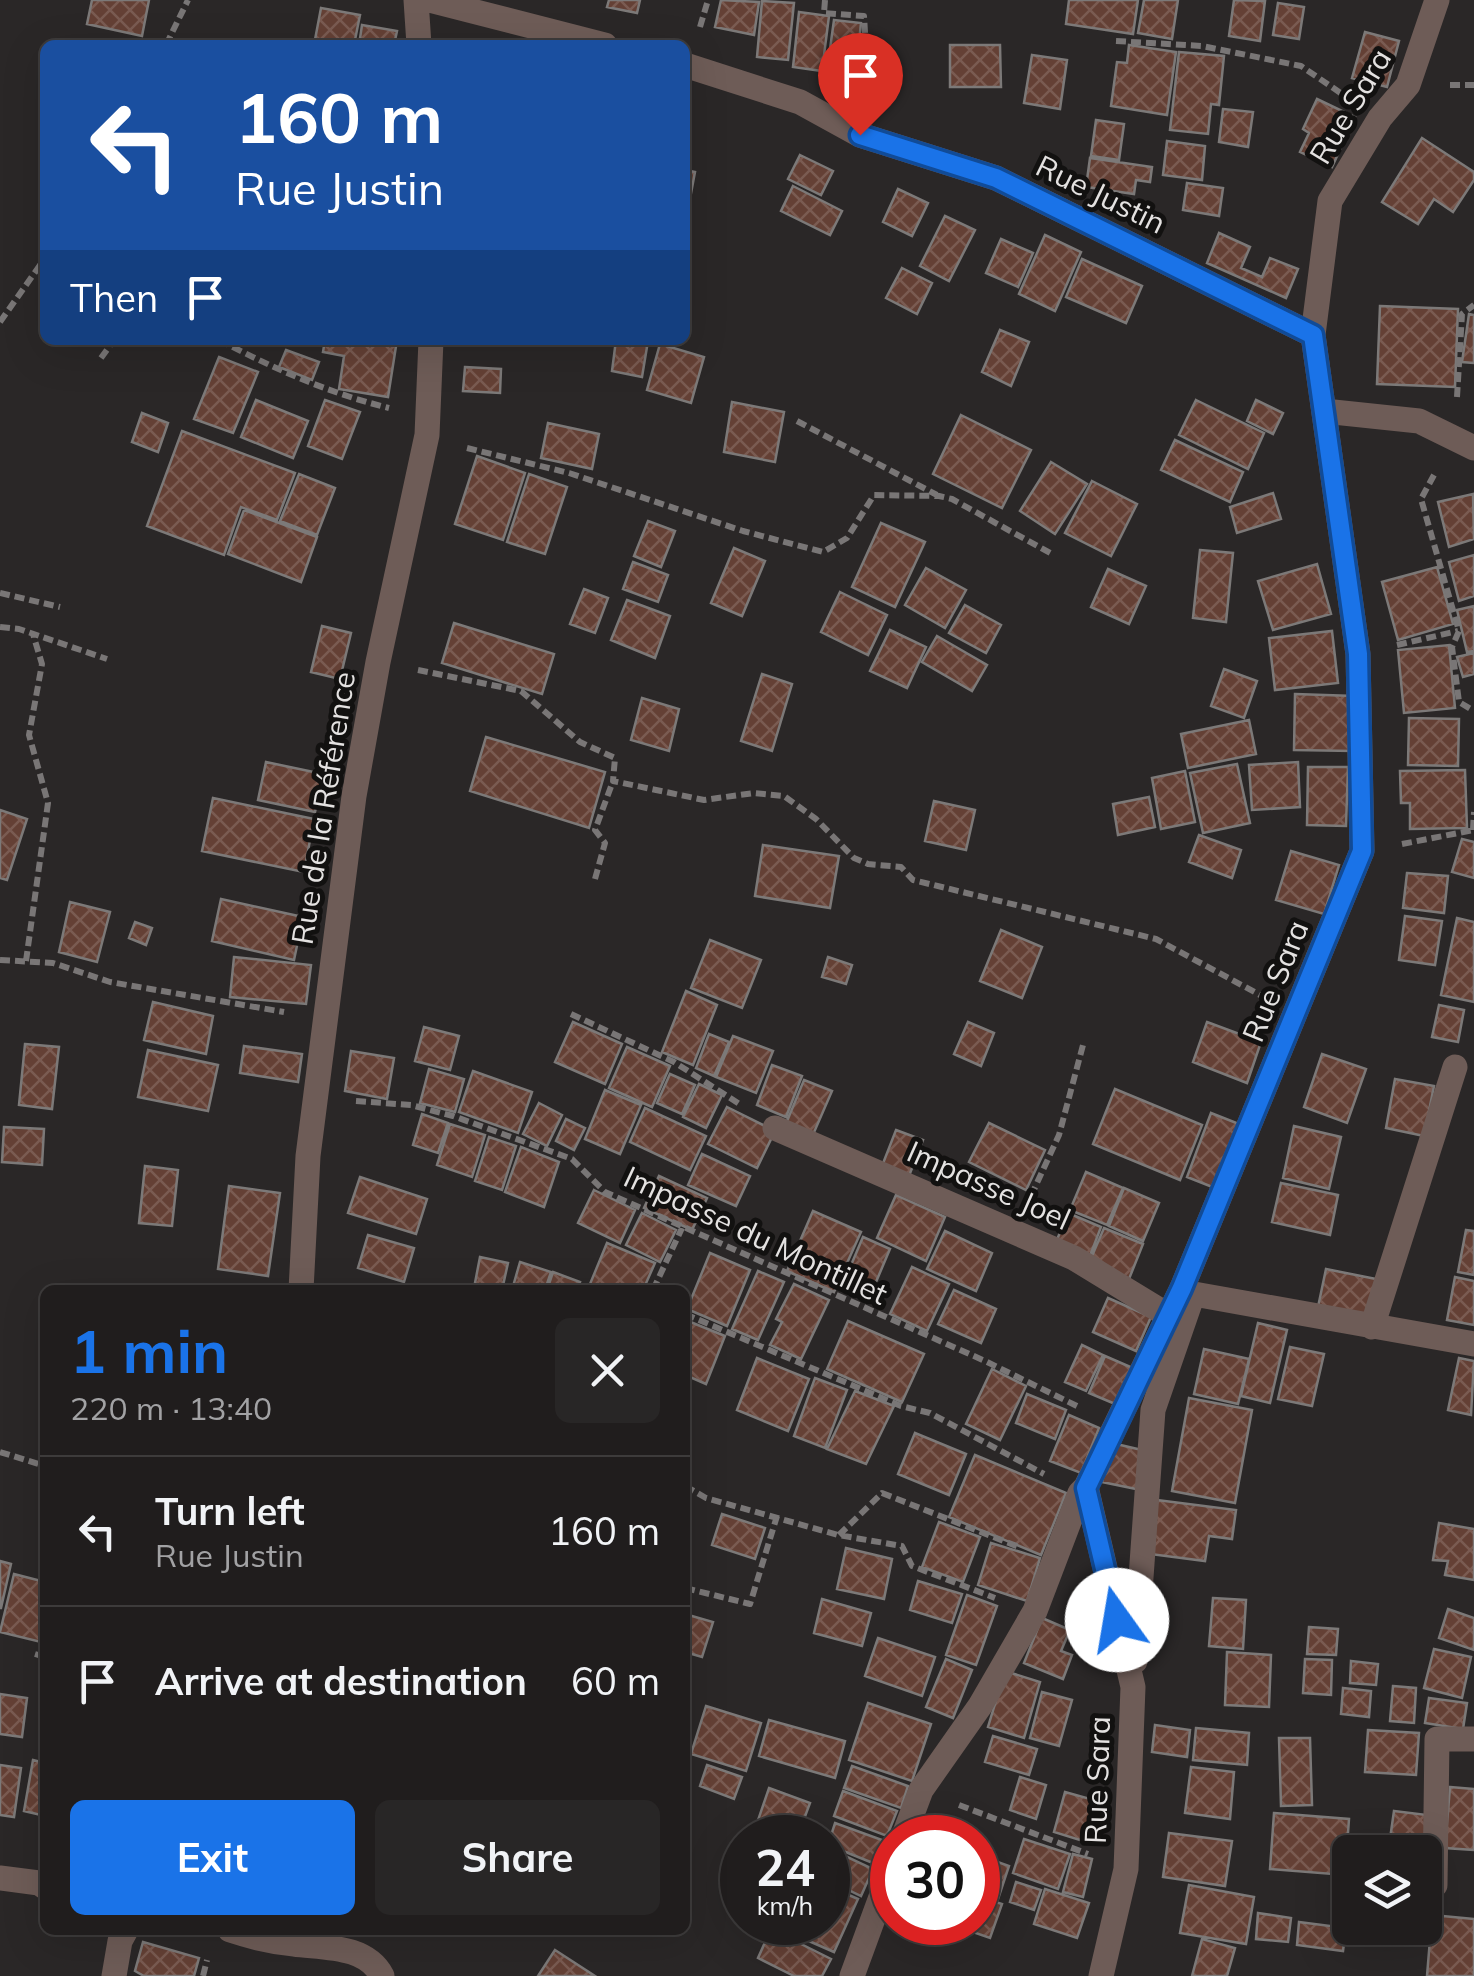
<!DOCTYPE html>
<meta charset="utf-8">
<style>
body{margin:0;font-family:Mulish,sans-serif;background:#282626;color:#f1f3f6;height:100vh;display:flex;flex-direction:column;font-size:38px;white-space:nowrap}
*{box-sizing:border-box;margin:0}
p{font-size:32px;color:#a2a2a4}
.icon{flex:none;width:55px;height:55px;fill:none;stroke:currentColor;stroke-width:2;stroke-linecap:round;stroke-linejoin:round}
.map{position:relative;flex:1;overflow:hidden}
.details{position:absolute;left:40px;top:1285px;width:650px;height:650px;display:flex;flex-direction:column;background:#201d1d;border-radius:15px;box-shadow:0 10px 40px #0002,0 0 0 2px #3d3b3b}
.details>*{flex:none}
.hud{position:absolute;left:40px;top:40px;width:650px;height:305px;border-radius:15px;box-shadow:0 10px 40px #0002,0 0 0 2px #3d3b3b;background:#1a4fa0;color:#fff;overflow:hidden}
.buttons{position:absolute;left:1332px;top:1835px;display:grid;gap:20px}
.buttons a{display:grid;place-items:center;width:110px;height:110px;border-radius:15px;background:#201d1d;box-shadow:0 10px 40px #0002,0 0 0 2px #3d3b3b;font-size:50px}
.speed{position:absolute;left:720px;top:1815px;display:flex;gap:20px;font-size:50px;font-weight:700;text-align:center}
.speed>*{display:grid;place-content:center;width:130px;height:130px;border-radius:50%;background:#201d1d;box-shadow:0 10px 40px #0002,0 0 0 2px #3d3b3b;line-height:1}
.speed small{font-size:25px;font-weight:400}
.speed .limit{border:15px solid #d22;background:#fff;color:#111}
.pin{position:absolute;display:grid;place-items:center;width:85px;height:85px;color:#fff;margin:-102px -42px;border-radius:50% 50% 50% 0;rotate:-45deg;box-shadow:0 0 10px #0007}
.pin .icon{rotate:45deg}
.me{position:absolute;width:110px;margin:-55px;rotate:347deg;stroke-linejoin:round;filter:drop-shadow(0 0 8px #0008)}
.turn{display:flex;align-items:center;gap:35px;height:210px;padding:0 30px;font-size:45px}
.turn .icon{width:130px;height:130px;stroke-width:2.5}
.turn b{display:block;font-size:70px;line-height:85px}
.then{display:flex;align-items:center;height:95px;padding:0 30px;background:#0003;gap:20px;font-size:38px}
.round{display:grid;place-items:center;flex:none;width:105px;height:105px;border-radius:15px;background:#282626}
.headline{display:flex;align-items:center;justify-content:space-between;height:170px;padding:0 30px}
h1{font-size:60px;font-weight:700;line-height:75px;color:#1a73e8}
.action{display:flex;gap:20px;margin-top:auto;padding:20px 30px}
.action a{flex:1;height:115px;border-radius:15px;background:#1a73e8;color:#fff;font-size:40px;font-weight:700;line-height:115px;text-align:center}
.action a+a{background:#282626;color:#f1f3f6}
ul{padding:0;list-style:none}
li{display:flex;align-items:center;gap:30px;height:150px;padding:0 30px;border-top:2px solid #3d3b3b}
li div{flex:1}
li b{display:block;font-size:38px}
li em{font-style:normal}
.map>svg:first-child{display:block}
.building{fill:url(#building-cross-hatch);stroke:#7c7978;stroke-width:2.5}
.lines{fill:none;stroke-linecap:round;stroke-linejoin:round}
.path{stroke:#797676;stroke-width:6;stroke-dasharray:10 5;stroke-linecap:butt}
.street{stroke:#6e5c57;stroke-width:25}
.route-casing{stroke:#114b97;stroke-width:25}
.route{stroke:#1a73e8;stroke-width:18}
.labels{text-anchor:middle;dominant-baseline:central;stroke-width:10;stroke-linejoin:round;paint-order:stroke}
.street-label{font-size:30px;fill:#e4e2e1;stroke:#121110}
</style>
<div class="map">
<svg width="1474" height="1976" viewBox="0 0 1474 1976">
<defs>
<pattern id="building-cross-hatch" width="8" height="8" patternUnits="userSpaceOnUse" patternTransform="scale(2.5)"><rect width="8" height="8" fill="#644035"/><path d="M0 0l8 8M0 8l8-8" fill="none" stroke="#7a5b52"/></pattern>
</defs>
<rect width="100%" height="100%" fill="#2a2727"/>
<path class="building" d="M92 0H149L142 36 87 24Z
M609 0H640L637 13 607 7Z
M721 0 759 2 754 35 715 27Z
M1069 0H1138L1133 34 1066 24Z
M1144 0H1178L1172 39 1138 33Z
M1234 0 1265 1 1260 41 1229 36Z
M762 1 794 3 788 60 757 57Z
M1278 3 1304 7 1299 39 1273 35Z
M321 8 360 15 354 45H314Z
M799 12 829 16 822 71 793 67Z
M834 20 861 23 858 52 830 49Z
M362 25 397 31 394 45H359Z
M1365 32 1399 41 1387 87 1352 78Z
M950 45H1000L1001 87H950Z
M1129 45 1176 52 1167 115 1111 106 1117 62 1127 63Z
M1179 52 1224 56 1219 105 1211 104 1208 134 1170 130Z
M838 55 860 63 853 83 831 75Z
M1032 55 1067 60 1060 109 1024 103Z
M1317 99 1355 117 1332 167 1300 152 1309 133 1303 129Z
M1223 109 1253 112 1248 147 1219 142Z
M1096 120 1124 124 1119 160 1091 156Z
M1422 138 1474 172V180L1453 212 1434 199 1418 224 1382 202Z
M1167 141 1205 146 1202 180 1163 175Z
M800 155 833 171 821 195 788 179Z
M1090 158 1152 167 1150 182 1136 180 1134 194 1086 187Z
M685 170 695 172 686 220H685Z
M1187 183 1223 188 1219 216 1183 210Z
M793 186 842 211 830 235 781 211Z
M898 189 928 203 912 236 883 222Z
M945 216 975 230 949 281 920 266Z
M1219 233 1250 247 1241 268 1262 277 1270 258 1298 269 1286 298 1207 263Z
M1045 235 1081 252 1055 311 1019 294Z
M1001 239 1033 253 1018 287 986 273Z
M1082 259 1142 286 1126 323 1066 297Z
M902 268 932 283 917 314 886 298Z
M1380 306 1458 309 1455 387 1377 384Z
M1469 314 1474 315V363L1462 362Z
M1000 330 1029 342 1011 386 982 372Z
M325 340H397L388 397 339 389 344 356 323 352Z
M616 340 648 341 642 377 612 371Z
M660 344 704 357 691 403 647 390Z
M286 350 319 362 312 380 279 367Z
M219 357 258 372 233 433 194 419Z
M465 367 501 369 500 393 463 391Z
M256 400 308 421 293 458 241 437Z
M325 400 360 412 342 459 308 446Z
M1196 400 1264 433 1248 469 1179 435Z
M1256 400 1283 413 1273 434 1247 421Z
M732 402 784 412 775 462 724 452Z
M142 413 168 423 158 452 132 442Z
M961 415 1031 450 1002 508 933 474Z
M548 423 599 434 592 469 541 458Z
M182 431 295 473 277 520 241 507 224 555 147 526Z
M1175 440 1243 472 1230 502 1161 470Z
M477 456 525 473 503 540 455 524Z
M1051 462 1087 484 1055 534 1020 511Z
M299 474 335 488 317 535 280 521Z
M529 474 567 487 545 554 507 542Z
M1092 481 1137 504 1111 556 1065 533Z
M1273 493 1281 519 1237 533 1230 507Z
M1473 494 1474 539 1449 547 1438 502Z
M244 510 317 537 301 582 228 554Z
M648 521 675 531 661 567 634 556Z
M881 523 925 542 895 607 852 587Z
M734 548 765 561 742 616 711 603Z
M1200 550 1233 553 1226 622 1193 618Z
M1474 555V596L1459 601 1449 562Z
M633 562 668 575 658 602 623 589Z
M1317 564 1331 614 1273 630 1258 581Z
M1437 567 1453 624 1398 640 1382 582Z
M926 568 966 590 945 628 905 605Z
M1108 569 1146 586 1129 624 1091 607Z
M584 589 608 598 595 633 570 624Z
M840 592 887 615 868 655 821 632Z
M627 600 670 616 655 658 611 640Z
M965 605 1001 625 986 653 949 633Z
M1474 606V651L1467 652 1457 610Z
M454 623 554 654 542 694 442 663Z
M322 626 351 633 340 679 311 672Z
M890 630 926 647 907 688 870 671Z
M1332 631 1338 683 1275 690 1269 638Z
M937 636 987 665 972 691 922 662Z
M1449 645 1455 708 1404 713 1398 650Z
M1474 653V674L1463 677 1457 657Z
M1224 669 1257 681 1244 718 1211 706Z
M762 674 792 684 772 751 741 741Z
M1295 694 1354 696 1353 751 1294 750Z
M642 698 679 709 669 751 631 740Z
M1409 718 1459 719 1458 766 1408 765Z
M1249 720 1256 754 1188 768 1181 734Z
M486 737 605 772 589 828 470 791Z
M266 762 323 774 315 812 258 800Z
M1298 762 1300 807 1252 810 1249 765Z
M1237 764 1250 823 1203 833 1190 773Z
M1308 767H1348L1346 826 1307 825Z
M1465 770 1467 828 1410 829V803H1401L1400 771Z
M1185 771 1195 822 1161 829 1152 778Z
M1149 797 1155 827 1118 835 1113 804Z
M213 798 314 819 304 872 202 851Z
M934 801 975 810 966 850 925 841Z
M0 810 27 819 7 880 0 878Z
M1199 835 1241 850 1232 878 1189 862Z
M1462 839 1474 842V878L1452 872Z
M763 845 839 856 830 908 755 896Z
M1291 851 1339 865 1324 914 1276 900Z
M1407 873 1448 876 1444 913 1403 908Z
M221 899 303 917 294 960 212 941Z
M70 902 110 912 97 962 59 952Z
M1405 916 1442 921 1435 965 1399 960Z
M1457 918 1474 922V1002L1441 995Z
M135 922 152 928 146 945 129 938Z
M1001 930 1042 947 1022 998 980 981Z
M710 940 761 960 742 1008 691 988Z
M234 957 311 965 306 1004 230 997Z
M828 957 852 965 846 984 822 977Z
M686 991 717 1005 693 1065 662 1052Z
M153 1002 213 1016 206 1054 144 1040Z
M1439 1005 1464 1010 1458 1042 1432 1037Z
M573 1022 622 1044 605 1084 555 1062Z
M968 1022 994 1033 981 1066 954 1054Z
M1207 1022 1261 1042 1247 1083 1193 1062Z
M424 1027 459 1036 450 1070 415 1061Z
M709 1034 729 1042 714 1076 696 1068Z
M733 1036 773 1051 756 1093 716 1077Z
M25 1044 59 1047 52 1109 19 1105Z
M244 1046 302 1054 298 1082 240 1073Z
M627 1047 670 1066 652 1107 609 1088Z
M148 1050 218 1065 208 1111 138 1097Z
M351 1051 394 1058 387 1099 345 1091Z
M1322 1054 1366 1069 1347 1123 1304 1107Z
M772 1065 802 1076 786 1117 757 1105Z
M429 1069 464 1079 455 1112 420 1103Z
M473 1071 532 1092 518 1133 459 1112Z
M670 1074 695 1085 682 1114 657 1103Z
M1395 1079 1434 1086 1424 1136 1386 1128Z
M804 1080 832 1091 812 1137 785 1126Z
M699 1084 722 1095 706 1128 683 1117Z
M1115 1089 1202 1125 1180 1180 1093 1144Z
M605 1090 641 1105 620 1154 585 1139Z
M539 1103 562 1115 547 1146 523 1134Z
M727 1107 775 1131 757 1168 708 1144Z
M645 1108 706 1136 690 1170 630 1142Z
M1211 1113 1239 1124 1215 1188 1187 1177Z
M422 1114 448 1123 438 1153 413 1145Z
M566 1119 585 1128 574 1150 556 1141Z
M989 1123 1045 1150 1026 1190 969 1162Z
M450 1124 485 1135 472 1177 437 1165Z
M1294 1126 1341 1137 1329 1189 1283 1178Z
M4 1127 44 1129 42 1165 2 1162Z
M896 1130 923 1140 909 1176 882 1166Z
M489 1137 516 1146 502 1190 475 1181Z
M521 1147 559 1162 544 1207 505 1192Z
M702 1154 750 1176 736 1206 688 1185Z
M145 1166 178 1170 172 1226 139 1223Z
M1086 1172 1123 1188 1107 1225 1070 1210Z
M659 1176 707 1198 692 1230 644 1208Z
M360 1177 427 1199 416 1234 348 1213Z
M1281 1183 1338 1195 1330 1235 1272 1222Z
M229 1186 280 1193 268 1276 218 1269Z
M1124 1188 1159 1203 1143 1241 1109 1226Z
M594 1190 635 1210 620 1243 578 1223Z
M896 1195 945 1217 926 1261 877 1238Z
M813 1211 861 1232 834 1292 787 1271Z
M642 1213 676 1230 660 1262 626 1245Z
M1068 1213 1101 1227 1088 1261 1054 1247Z
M1104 1228 1143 1244 1129 1279 1089 1263Z
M1466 1230 1474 1231V1275L1458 1272Z
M945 1231 992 1253 976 1291 927 1269Z
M368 1235 414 1248 404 1282 358 1268Z
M863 1237 890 1249 873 1289 846 1277Z
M607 1243 655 1263 643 1290H604L590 1284Z
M710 1253 750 1270 727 1326 687 1309Z
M480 1257 508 1263 502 1290 474 1288Z
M520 1262 551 1272 545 1290H512Z
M912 1267 949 1284 927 1331 890 1314Z
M1326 1269 1376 1279 1368 1317 1318 1307Z
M758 1271 784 1282 758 1340 732 1329Z
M553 1272 580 1282 577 1290H547Z
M1455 1277 1474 1281V1325L1447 1320Z
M794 1284 829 1300 801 1359 770 1345 782 1322 776 1319Z
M954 1290 996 1309 981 1343 938 1324Z
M1108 1298 1151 1317 1136 1351 1093 1332Z
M688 1321 725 1336 706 1384 685 1375Z
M848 1321 924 1354 902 1402 827 1369Z
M1258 1323 1287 1330 1270 1403 1241 1396Z
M1082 1345 1103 1355 1086 1391 1065 1382Z
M1290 1347 1324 1354 1312 1406 1278 1399Z
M1204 1349 1249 1359 1238 1404 1194 1394Z
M1105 1356 1135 1369 1120 1406 1089 1393Z
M757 1358 809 1379 788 1431 737 1410Z
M1459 1358 1474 1361 1471 1415 1448 1410Z
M992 1369 1026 1386 1000 1440 966 1424Z
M815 1378 847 1390 825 1448 794 1436Z
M855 1391 894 1406 866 1464 827 1449Z
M1027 1394 1066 1410 1055 1439 1016 1423Z
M1189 1398 1252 1410 1235 1503 1172 1491Z
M1069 1415 1099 1428 1081 1473 1050 1461Z
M915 1433 966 1454 949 1495 898 1474Z
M1112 1443 1146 1451 1136 1489 1102 1482Z
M975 1455 1066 1493 1041 1555 949 1517Z
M1157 1500 1236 1510 1232 1539 1209 1536 1205 1561 1150 1554Z
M722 1514 765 1528 755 1559 712 1545Z
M939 1522 980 1537 963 1582 922 1567Z
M1439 1523 1474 1529V1580L1445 1575 1448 1561 1433 1560Z
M991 1543 1040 1558 1027 1601 978 1585Z
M846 1548 892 1559 884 1599 837 1589Z
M0 1561 11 1564 1 1608H0Z
M14 1574 45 1582V1643L0 1632Z
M918 1581 962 1594 952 1623 910 1610Z
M967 1595 997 1606 976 1665 946 1655Z
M1213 1598 1246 1600 1243 1649 1209 1646Z
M822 1599 871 1613 862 1646 814 1633Z
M1448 1609 1474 1618V1650L1439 1638Z
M685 1614 713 1622 702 1657 685 1652Z
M1042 1618 1070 1630 1061 1651 1072 1655 1063 1679 1024 1663Z
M1309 1627 1338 1629 1336 1655 1307 1654Z
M878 1638 935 1657 922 1696 865 1676Z
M1434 1649 1471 1657 1462 1698 1424 1688Z
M1227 1652 1271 1655 1269 1707 1225 1705Z
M946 1659 972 1670 953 1718 926 1707Z
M1305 1659 1332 1660 1331 1695 1303 1693Z
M1351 1661 1378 1664 1376 1685 1350 1683Z
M1005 1671 1040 1682 1024 1738 988 1727Z
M1393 1686 1416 1688 1414 1723 1390 1721Z
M1343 1688 1371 1691 1369 1717 1341 1714Z
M1042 1692 1072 1700 1059 1746 1030 1738Z
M0 1694 27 1698 22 1737 0 1734Z
M1429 1698 1467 1703 1463 1729 1425 1723Z
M868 1703 931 1724 912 1781 849 1760Z
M706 1706 761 1723 746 1771 691 1754Z
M769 1720 845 1741 835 1778 759 1756Z
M1155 1725 1190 1730 1187 1757 1152 1752Z
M1196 1728 1249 1733 1247 1765 1193 1760Z
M1368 1730 1419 1733 1416 1775 1365 1772Z
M993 1736 1037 1749 1029 1775 985 1762Z
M1279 1738H1310L1312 1805 1281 1806Z
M33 1760 45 1763V1816L24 1811Z
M0 1765 21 1768 14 1817 0 1815Z
M707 1765 742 1777 734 1799 700 1786Z
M852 1766 908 1786 901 1808 844 1788Z
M1191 1767 1234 1772 1230 1819 1185 1813Z
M1020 1777 1046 1785 1036 1819 1010 1810Z
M1450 1787 1474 1789V1850L1445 1848Z
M769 1788 810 1803 797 1838 753 1835Z
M843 1791 897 1811 887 1836 834 1816Z
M1065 1792 1094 1800 1083 1841 1054 1832Z
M1394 1811 1427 1815 1424 1843 1390 1839Z
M1274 1813 1349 1819 1345 1875 1270 1869Z
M835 1823 882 1840 873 1863 828 1845Z
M1169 1833 1232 1841 1225 1886 1163 1877Z
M1024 1839 1070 1854 1058 1889 1013 1873Z
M828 1848 873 1869 861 1896 828 1880Z
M1073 1854 1092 1859 1083 1897 1063 1892Z
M978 1855 1009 1866 998 1899 978 1891Z
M1016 1882 1041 1890 1034 1910 1010 1902Z
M1189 1885 1254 1897 1246 1944 1180 1933Z
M828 1886 858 1899 834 1952 770 1924 828 1922Z
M1045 1889 1089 1903 1077 1938 1034 1924Z
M978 1896 1002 1904 990 1938 947 1923 978 1922Z
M1258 1913 1291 1918 1288 1942 1256 1939Z
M1432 1915 1474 1919V1976H1427Z
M1299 1922 1346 1928 1343 1951 1297 1945Z
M771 1929 831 1959 822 1976H794L758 1958Z
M1375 1931H1393L1394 1945H1375Z
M1202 1939 1235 1948 1227 1976H1192Z
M143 1942 199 1958 194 1976H144L135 1971Z
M555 1950 595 1976H538Z"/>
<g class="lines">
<path class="path" d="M825 0 824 13 864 16 867 64 865 91
M700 27 708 0
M1116 41 1202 46 1301 66 1345 96
M166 45 188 0
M1450 85H1474
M0 322 45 258
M219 340C275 369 328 393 389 408
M101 358 114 340
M1457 397 1462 314 1474 305
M797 421 937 495
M467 448 569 473 743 531 823 552 847 538 874 495 939 496 952 499 1052 554
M1434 475 1421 499 1459 631 1452 647 1459 702 1474 711
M0 593 60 607
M0 627 19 629 107 659
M1397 645 1458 631
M418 670 521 691 580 742 615 758 613 781 704 800 754 793 784 796 816 819 854 858 868 864 901 867 913 880 1156 939 1262 996
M1473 830 1474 812
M1402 844 1474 830
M595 879 605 843 595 830 613 781
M0 960 53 963 110 982 284 1012
M26 961 48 803 29 735 42 664 33 634
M571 1014 674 1062 741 1105
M356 1101 411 1105 453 1116 572 1159 605 1192 985 1361 1079 1407
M1031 1196 1059 1135 1083 1045
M653 1290 682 1228
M685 1314 901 1406 930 1413 1044 1474
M0 1452 45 1466
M685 1486 706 1498 838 1535 902 1546 912 1566 995 1598
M839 1535 882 1493 1019 1547
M685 1588 750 1604 777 1516
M35 1654 45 1657
M959 1805 1088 1854
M1345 1881H1350
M203 1976 207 1960"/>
<path class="street" d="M416 0 419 45
M429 0 605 45
M685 65 800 102 860 135 996 178 1313 335
M1324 411 1419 421 1474 448
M775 1128 1074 1258 1169 1316
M1182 1288 1194 1294 1474 1344
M301 1290 308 1156 354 796 378 662 427 435 431 340
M1372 1327 1455 1067
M1135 1661 1153 1410 1190 1303
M903 1838 921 1790 980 1706 1035 1611 1080 1493 1086 1487
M0 1878 39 1883 45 1887
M1435 1885 1437 1739H1474
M230 1930C251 1937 272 1942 294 1944 324 1948 366 1945 382 1976
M114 1976 120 1941 126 1930
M852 1976 892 1867
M1101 1976 1126 1869 1133 1687 1086 1487 1182 1288 1362 851 1358 654 1313 335 1330 201 1380 118 1408 85 1437 0"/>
</g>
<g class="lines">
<defs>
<path id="route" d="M860 135 996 178 1313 335 1358 654 1362 851 1182 1288 1086 1488 1117 1620"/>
</defs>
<use href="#route" class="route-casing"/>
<use href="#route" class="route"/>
</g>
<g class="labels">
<g class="street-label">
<text transform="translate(1350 106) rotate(-59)">Rue Sara</text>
<text transform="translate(1101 194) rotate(26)">Rue Justin</text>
<text transform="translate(323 808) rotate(-81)">Rue de la Référence</text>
<text transform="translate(1275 981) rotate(-68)">Rue Sara</text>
<text transform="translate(989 1185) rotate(24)">Impasse Joel</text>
<text transform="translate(756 1235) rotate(25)">Impasse du Montillet</text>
<text transform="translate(1097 1780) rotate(-88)">Rue Sara</text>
</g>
</g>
</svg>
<div class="buttons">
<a><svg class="icon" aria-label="layers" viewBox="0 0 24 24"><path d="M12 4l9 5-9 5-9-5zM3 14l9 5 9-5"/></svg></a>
</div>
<div class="speed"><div>24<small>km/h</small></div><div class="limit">30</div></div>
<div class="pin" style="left:860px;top:135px;background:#d93025"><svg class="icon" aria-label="arrive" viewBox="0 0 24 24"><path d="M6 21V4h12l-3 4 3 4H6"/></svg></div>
<svg class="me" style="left:1117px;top:1620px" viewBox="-20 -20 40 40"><circle r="19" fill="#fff"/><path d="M0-13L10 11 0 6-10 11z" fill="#1a73e8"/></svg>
<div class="hud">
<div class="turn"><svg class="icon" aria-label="left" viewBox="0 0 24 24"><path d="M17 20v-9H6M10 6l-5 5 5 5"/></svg><div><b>160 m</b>Rue Justin</div></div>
<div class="then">Then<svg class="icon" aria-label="arrive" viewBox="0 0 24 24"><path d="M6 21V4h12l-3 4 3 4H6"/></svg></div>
</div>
<section class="details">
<div class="headline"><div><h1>1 min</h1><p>220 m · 13:40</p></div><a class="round"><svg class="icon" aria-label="close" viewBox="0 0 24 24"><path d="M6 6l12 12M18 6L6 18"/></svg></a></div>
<ul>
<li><svg class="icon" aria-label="left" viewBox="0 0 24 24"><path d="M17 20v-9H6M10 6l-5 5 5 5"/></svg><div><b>Turn left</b><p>Rue Justin</p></div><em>160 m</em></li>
<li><svg class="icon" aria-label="arrive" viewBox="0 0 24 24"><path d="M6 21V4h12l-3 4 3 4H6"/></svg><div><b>Arrive at destination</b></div><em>60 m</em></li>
</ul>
<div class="action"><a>Exit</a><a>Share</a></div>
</section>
</div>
